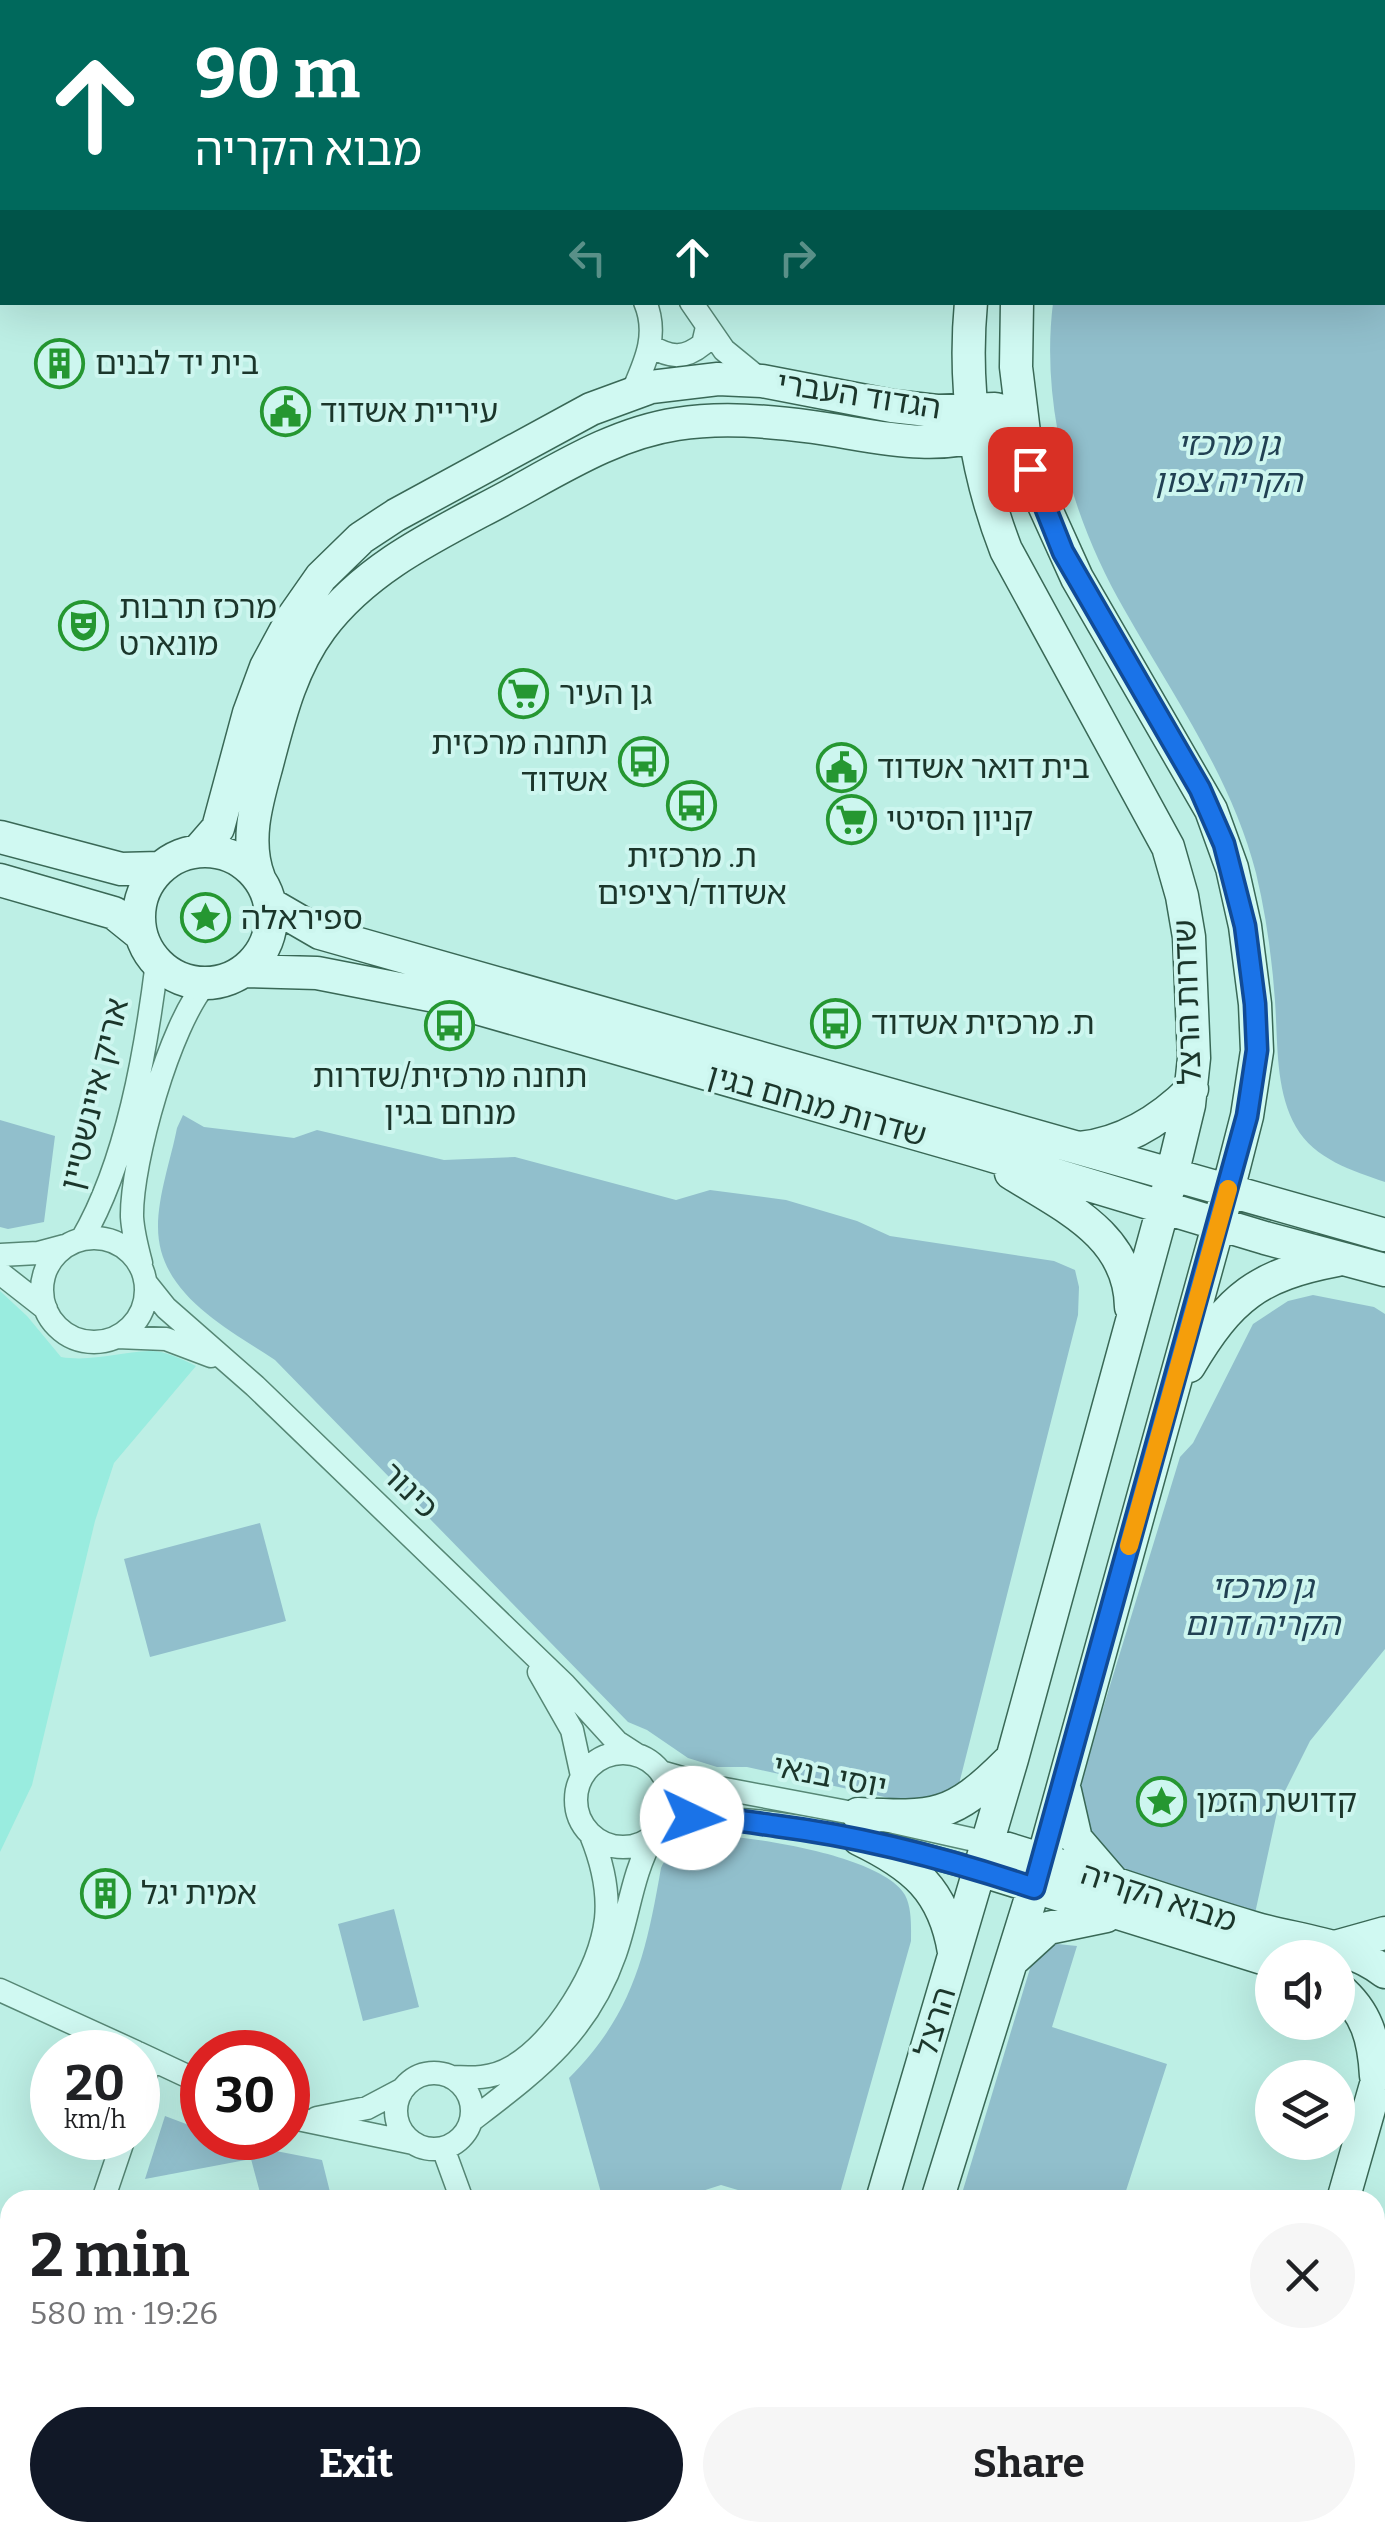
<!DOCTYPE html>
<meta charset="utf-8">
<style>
body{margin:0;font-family:Bitter,"Noto Sans Hebrew",serif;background:#f6f6f6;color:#202124;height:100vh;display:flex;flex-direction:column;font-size:38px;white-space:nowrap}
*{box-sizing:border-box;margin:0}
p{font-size:32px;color:#757577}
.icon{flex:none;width:55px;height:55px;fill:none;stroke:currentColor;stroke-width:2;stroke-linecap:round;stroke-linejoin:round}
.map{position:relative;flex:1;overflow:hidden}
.sheet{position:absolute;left:0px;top:2190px;width:1385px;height:352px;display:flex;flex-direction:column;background:#fff;border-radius:30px 30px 0 0;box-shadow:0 10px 40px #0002}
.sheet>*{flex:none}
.banner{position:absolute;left:0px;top:0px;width:1385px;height:305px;box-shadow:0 10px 40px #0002;background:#00695c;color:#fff;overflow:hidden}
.tools{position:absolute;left:1255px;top:1940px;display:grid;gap:20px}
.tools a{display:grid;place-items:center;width:100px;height:100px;border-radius:50%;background:#fff;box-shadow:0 10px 40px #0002;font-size:50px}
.speed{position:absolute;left:30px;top:2030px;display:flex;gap:20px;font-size:50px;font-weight:700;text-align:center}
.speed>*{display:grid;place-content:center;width:130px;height:130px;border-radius:50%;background:#fff;box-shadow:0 10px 40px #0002;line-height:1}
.speed small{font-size:25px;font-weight:400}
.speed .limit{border:15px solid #d22;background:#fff;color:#111}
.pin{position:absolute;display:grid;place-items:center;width:85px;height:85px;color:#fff;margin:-42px;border-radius:20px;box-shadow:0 5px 15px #0006}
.me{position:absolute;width:110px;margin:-55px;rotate:93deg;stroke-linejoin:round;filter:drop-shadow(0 0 8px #0008)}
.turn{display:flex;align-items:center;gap:35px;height:210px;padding:0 30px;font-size:45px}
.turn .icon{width:130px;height:130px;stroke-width:2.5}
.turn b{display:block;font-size:70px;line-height:85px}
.lanes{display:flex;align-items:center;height:95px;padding:0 30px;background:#0003;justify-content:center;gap:50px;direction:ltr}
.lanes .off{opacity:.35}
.round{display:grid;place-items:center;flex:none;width:105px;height:105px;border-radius:52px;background:#f6f6f6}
.summary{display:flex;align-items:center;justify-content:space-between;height:170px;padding:0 30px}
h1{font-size:60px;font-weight:700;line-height:75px}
.action{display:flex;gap:20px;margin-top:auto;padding:20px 30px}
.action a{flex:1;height:115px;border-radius:60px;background:#111827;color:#fff;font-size:40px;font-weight:700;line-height:115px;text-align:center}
.action a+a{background:#f6f6f6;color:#202124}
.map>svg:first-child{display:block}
.green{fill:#91bfcc}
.sand{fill:#99ecdf}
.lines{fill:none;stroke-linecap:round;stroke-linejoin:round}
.street-casing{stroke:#568775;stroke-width:25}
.secondary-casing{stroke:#396856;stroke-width:35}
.street{stroke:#d0f9f2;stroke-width:22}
.secondary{stroke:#d0f9f2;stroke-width:32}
.route-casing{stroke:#114b97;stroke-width:25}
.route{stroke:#1a73e8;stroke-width:18}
.slow{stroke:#f59e0b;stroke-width:18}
.labels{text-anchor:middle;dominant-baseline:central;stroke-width:8;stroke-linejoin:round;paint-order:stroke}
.poi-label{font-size:32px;fill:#1b362b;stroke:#cdf6ef;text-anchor:start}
.street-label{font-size:32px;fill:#1b362b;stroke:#cdf6ef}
.park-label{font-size:32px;font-style:italic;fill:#214153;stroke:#cdf6ef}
</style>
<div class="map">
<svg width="1385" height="2542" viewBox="0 0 1385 2542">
<rect width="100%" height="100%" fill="#bdefe5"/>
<path class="green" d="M1383 204 1385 205V1182C1353 1171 1314 1159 1296 1127 1275 1090 1278 1043 1275 1001 1272 958 1266 915 1256 873 1231 776 1173 696 1124 609 1072 519 1040 407 1053 303L1382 302Z
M183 1115 204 1127 294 1138 317 1130 444 1160 515 1157 676 1200 710 1190 786 1200 857 1221 890 1236 1054 1261 1075 1270 1079 1287 1078 1315 959 1784 944 1794 912 1803 747 1767H717L688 1758 647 1730 628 1722 275 1360C227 1328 158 1294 158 1227 158 1195 171 1159 177 1128Z
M0 1120 55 1136 44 1222 8 1229 0 1227Z
M1313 1295 1374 1307 1385 1314V1649L1310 1741 1279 1803 1254 1918 1121 1872 1086 1827 1078 1790 1180 1457 1193 1443 1253 1324 1288 1301Z
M260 1523 286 1621 150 1657 124 1559Z
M702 1835C746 1835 882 1855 905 1895 912 1908 911 1927 911 1941L838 2200H772L721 2185 674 2200H603L569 2078C633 2014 646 1954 661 1868 670 1849 682 1842 702 1835Z
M394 1909 419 2007 363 2021 338 1924Z
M1038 1942 1077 1946 1052 2027 1167 2064 1123 2200H960Z
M165 2116 202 2130V2138H224L245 2145 322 2160 332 2200H262L251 2159 145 2179Z
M1375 2391 1385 2394V2542H1358L1347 2533 1375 2532Z
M860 2533 1140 2532 1169 2542H858Z
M1209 2533V2532L1299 2533 1279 2542H1189Z"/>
<path class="sand" d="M0 1291 27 1316 61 1357C92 1362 119 1352 150 1351 166 1351 182 1359 196 1366L114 1463 95 1521 32 1785 0 1852Z"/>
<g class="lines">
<defs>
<path id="street" d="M488 0 489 2
M518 0 519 2
M691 302 724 350 762 381
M651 346C670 358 685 359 703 344L707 327
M632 393C645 363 659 335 645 302
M42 1290a52 52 0 1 1 104 0a52 52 0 1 1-104 0Z
M82 1239C127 1162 146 1051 157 962
M0 1255 38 1253 64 1246
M141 1263C137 1248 133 1233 132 1217 131 1162 170 1024 206 983
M0 1273 46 1309
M146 1283 166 1308 255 1386 564 1684 617 1742 637 1755
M117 1337 166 1339 211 1356
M539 1672 572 1730 582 1776
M576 1800a47 47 0 1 1 94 0a47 47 0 1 1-94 0Z
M661 1772 714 1787 858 1814 988 1843
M661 1829C728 1797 907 1851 980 1870
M0 1990 136 2052
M138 2053 202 2083
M396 2111a38 38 0 1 1 76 0a38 38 0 1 1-76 0Z
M451 2077C472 2078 492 2079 512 2067 556 2041 600 1970 606 1919 609 1889 602 1862 591 1835
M138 2098 151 2059
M288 2117 413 2143
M317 2118 367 2108 403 2089
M472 2120C537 2070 587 2034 615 1954 629 1915 632 1873 653 1837
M443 2148 462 2200
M103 2200 124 2138"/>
<path id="secondary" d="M1117 0 1118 2
M1051 2 1052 0
M1092 2 1093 0
M1382 138 1385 139
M1382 170H1385
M0 837 121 869 160 868
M139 917a66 66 0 1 1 132 0a66 66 0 1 1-132 0Z
M198 851 218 828 249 713 266 667 293 617 321 577 361 538 396 515 591 409 651 387 718 379 762 381 892 406 937 411 995 409 1022 416
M259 878C245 842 256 804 266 768 279 719 290 670 321 628 369 564 443 532 511 495 564 466 617 433 677 424 721 417 768 421 813 427 872 435 932 453 991 432
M0 880 114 913 140 934
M270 904 320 933 1385 1235
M243 971 317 973 435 996 973 1150 1265 1238 1385 1270
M1080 1148C1124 1143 1161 1120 1192 1089
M1011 1173C1065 1207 1130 1235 1131 1307
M1189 1366C1230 1297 1258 1275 1337 1260
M1065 1791 1076 1839 1113 1882
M858 1814C935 1818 952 1818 1008 1762
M859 1839C913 1865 944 1890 954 1952
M988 1843C1077 1869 1165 1902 1254 1928 1298 1941 1347 1943 1385 1972
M980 1870 1272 1961
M1335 1947 1385 1933
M1014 1959 1048 1928 1106 1916
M1338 1988C1367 2012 1374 2039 1376 2076
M882 2200 1012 1759 1172 1175 1189 1105 1194 1058 1189 937 1182 896 1168 847 1006 550C975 470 963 388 971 302
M937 2200 1043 1859 1228 1190 1247 1116 1257 1051 1255 1004 1245 926 1232 868 1211 810 1077 578 1039 494 1026 449 1016 367 1017 302
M1343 2200 1385 2053
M0 2432 10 2436
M0 2483 10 2488
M111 2532 132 2542
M220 2532 241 2542
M1337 2532 1344 2542
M780 2542 783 2532
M830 2542 833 2532"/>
</defs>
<use href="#street" class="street-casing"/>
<use href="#secondary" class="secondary-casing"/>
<use href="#street" class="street"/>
<use href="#secondary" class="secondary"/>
</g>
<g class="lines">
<defs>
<path id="route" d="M692 1818C720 1817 748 1822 777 1826 864 1837 951 1860 1034 1888L1247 1116 1257 1050 1255 1004 1245 926 1224 844 1200 789 1063 552 1030 469"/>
</defs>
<use href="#route" class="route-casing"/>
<use href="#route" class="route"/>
<path class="slow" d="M1129 1546 1228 1189"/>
</g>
<defs>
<symbol id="building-ring" viewBox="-11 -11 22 22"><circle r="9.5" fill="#cdf6ef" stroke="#259731" stroke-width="1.5"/><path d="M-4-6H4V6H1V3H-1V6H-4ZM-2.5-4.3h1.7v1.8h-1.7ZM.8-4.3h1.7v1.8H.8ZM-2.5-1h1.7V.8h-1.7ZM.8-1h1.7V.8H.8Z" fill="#259731"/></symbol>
<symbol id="civic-ring" viewBox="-11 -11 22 22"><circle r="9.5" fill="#cdf6ef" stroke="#259731" stroke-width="1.5"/><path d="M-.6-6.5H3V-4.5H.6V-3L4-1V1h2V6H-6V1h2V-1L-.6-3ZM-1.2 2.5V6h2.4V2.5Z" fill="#259731"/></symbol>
<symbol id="theatre-ring" viewBox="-11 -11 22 22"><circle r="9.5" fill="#cdf6ef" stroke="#259731" stroke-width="1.5"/><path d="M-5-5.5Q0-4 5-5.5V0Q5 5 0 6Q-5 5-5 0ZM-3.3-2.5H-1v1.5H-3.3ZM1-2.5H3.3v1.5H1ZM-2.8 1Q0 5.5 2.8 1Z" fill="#259731"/></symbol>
<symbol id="supermarket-ring" viewBox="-11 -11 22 22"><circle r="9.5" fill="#cdf6ef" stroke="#259731" stroke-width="1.5"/><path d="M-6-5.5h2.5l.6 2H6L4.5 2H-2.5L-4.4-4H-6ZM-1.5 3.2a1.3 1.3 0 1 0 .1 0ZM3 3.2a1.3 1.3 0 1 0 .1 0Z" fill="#259731"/></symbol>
<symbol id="bus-ring" viewBox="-11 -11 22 22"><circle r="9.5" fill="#cdf6ef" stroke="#259731" stroke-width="1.5"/><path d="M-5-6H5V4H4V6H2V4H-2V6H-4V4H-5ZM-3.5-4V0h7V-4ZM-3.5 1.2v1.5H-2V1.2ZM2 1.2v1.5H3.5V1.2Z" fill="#259731"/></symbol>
<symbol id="sight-ring" viewBox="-11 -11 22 22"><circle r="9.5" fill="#cdf6ef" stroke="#259731" stroke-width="1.5"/><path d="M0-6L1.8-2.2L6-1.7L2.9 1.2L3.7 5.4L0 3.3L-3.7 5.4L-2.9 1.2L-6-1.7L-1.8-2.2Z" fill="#259731"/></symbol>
</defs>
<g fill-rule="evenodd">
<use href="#building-ring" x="32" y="336" width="55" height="55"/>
<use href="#civic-ring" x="258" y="384" width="55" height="55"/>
<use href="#theatre-ring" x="56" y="598" width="55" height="55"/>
<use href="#supermarket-ring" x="496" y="666" width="55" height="55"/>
<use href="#bus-ring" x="616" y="734" width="55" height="55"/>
<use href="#civic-ring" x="814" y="740" width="55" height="55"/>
<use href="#bus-ring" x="664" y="778" width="55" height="55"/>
<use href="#supermarket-ring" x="824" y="792" width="55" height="55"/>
<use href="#sight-ring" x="178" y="890" width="55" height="55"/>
<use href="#bus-ring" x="808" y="996" width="55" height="55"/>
<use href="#bus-ring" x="422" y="998" width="55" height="55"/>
<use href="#sight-ring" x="1134" y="1774" width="55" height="55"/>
<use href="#building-ring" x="78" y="1866" width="55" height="55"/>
</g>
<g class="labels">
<g class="poi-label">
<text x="95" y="363">בית יד לבנים</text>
<text x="320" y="411">עיריית אשדוד</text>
<text x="119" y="607">מרכז תרבות<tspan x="119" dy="37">מונארט</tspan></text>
<text x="559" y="693">גן העיר</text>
<text x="608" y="743" text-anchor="end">תחנה מרכזית<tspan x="608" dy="37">אשדוד</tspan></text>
<text x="877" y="767">בית דואר אשדוד</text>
<text x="886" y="819">קניון הסיטי</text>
<text x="692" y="856" text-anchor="middle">ת. מרכזית<tspan x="692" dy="37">אשדוד/רציפים</tspan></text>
<text x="241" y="918">ספיראלה</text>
<text x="871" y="1023">ת. מרכזית אשדוד</text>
<text x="450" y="1076" text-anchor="middle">תחנה מרכזית/שדרות<tspan x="450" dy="37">מנחם בגין</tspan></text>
<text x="1196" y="1801">קדושת הזמן</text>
<text x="141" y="1893">אמית יגל</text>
</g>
<g class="street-label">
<text transform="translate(859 395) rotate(9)">הגדוד העברי</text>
<text transform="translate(1187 1002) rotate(-92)">שדרות הרצל</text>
<text transform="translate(94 1094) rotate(-76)">אריק איינשטיין</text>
<text transform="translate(817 1105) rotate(16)">שדרות מנחם בגין</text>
<text transform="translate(410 1490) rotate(44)">כינור</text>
<text transform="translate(830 1776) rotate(11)">יוסי בנאי</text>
<text transform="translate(1159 1897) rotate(18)">מבוא הקריה</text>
<text transform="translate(935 2022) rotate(-73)">הרצל</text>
</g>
<g class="park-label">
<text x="1228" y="444">גן מרכזי<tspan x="1228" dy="37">הקריה צפון</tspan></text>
<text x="1262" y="1587">גן מרכזי<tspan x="1262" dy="37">הקריה דרום</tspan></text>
</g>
</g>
</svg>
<div class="tools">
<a><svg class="icon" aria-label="sound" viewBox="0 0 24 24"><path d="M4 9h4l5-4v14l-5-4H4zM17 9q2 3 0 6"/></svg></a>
<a><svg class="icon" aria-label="layers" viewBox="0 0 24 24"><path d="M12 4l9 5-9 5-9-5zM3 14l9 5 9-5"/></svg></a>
</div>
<div class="speed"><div>20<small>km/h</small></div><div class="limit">30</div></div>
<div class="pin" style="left:1030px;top:469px;background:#d93025"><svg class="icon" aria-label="arrive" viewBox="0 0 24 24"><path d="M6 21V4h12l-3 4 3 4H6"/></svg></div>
<svg class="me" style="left:692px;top:1818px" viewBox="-20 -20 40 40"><circle r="19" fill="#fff"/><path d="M0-13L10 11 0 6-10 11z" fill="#1a73e8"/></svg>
<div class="banner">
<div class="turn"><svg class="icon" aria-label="ahead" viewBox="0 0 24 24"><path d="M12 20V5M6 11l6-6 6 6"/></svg><div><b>90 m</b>מבוא הקריה</div></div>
<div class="lanes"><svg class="icon off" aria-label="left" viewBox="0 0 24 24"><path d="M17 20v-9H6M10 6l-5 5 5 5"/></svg><svg class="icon" aria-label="ahead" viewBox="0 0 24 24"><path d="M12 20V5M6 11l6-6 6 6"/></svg><svg class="icon off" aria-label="right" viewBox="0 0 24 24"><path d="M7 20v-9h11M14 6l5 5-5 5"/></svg></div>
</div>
<section class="sheet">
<div class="summary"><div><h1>2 min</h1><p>580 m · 19:26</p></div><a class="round"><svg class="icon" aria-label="close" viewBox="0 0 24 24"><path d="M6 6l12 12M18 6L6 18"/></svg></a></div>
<div class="action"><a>Exit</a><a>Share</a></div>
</section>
</div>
